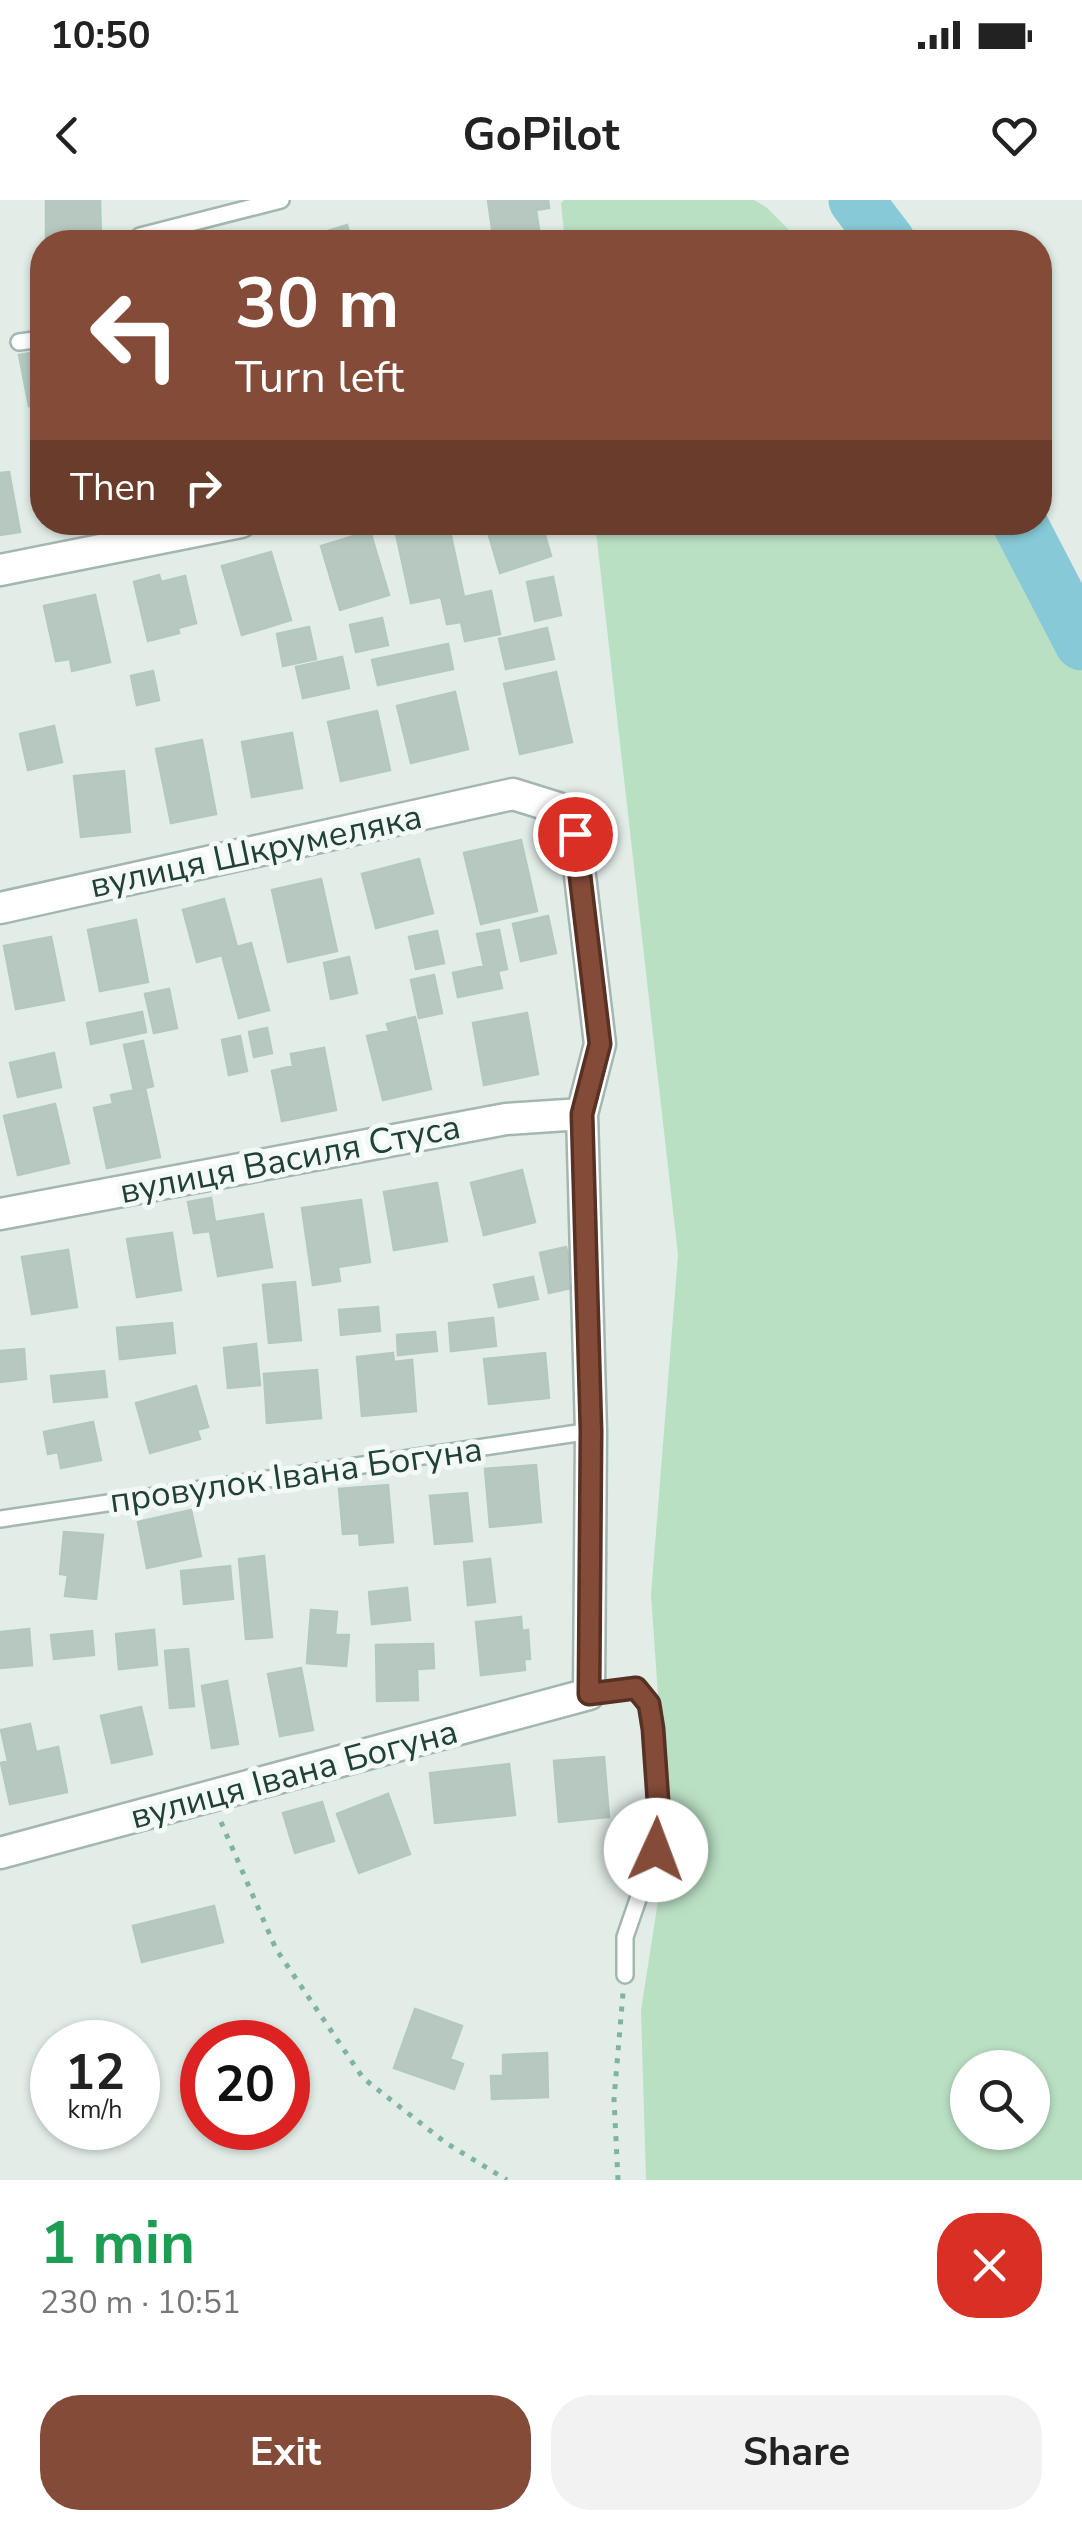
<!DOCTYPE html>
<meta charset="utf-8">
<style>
body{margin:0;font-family:"Nunito Sans",sans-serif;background:#f2f2f2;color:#222;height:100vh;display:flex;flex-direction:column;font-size:38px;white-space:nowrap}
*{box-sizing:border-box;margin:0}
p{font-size:32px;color:#767676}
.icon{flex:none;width:55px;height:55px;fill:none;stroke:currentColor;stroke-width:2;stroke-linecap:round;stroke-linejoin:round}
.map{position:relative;height:1980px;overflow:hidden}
.panel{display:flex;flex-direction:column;background:#fff;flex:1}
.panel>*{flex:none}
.guide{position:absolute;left:30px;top:30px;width:1022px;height:305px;border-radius:40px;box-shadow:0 2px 8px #0004;background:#844b38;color:#fff;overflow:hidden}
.tools{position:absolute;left:950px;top:1850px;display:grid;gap:20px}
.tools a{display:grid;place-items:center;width:100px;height:100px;border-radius:50%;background:#fff;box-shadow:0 2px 8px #0004;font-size:50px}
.speed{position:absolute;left:30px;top:1820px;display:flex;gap:20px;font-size:50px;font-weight:700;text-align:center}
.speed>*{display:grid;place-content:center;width:130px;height:130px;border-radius:50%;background:#fff;box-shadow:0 2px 8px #0004;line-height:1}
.speed small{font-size:25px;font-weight:400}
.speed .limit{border:15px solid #d22;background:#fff;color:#111}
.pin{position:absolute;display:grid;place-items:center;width:85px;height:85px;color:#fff;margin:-42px;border:5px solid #fff;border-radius:50%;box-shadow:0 2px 10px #0007}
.me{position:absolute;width:110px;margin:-55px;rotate:2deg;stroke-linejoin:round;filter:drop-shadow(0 0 8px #0008)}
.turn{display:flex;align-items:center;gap:35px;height:210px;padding:0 40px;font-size:45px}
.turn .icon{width:130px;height:130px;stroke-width:2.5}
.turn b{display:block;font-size:70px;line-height:85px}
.then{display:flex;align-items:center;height:95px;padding:0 40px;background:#0003;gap:20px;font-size:38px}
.round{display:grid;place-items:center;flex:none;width:105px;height:105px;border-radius:40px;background:#f2f2f2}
.head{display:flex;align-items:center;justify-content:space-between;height:170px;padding:0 40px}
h1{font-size:60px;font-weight:700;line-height:75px;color:#1e9e55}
.cta{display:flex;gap:20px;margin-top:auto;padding:20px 40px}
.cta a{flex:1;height:115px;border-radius:40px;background:#844b38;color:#fff;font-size:40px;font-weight:700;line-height:115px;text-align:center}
.cta a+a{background:#f2f2f2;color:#222}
.status{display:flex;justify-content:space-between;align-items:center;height:70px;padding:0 50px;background:#fff;direction:ltr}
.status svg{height:28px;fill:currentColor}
header{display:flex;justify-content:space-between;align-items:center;height:130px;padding:0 40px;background:#fff;font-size:45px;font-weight:700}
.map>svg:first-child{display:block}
.green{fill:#bae0c4;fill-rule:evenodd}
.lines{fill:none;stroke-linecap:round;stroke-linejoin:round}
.river{stroke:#87c9d6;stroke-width:55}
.building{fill:#b7c8c1;stroke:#b4c8c0;stroke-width:2.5}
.lane-casing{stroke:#a4b6b0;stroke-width:20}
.street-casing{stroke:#a4b6b0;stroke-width:35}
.path{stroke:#80b3a3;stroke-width:5;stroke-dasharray:5 8;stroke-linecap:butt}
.lane{stroke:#fff;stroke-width:15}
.street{stroke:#fff;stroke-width:30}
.route-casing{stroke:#563124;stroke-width:25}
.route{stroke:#844b38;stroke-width:18}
.labels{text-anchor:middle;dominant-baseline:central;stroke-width:10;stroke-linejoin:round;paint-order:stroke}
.street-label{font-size:35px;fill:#214038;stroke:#f3f9f6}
</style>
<div class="status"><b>10:50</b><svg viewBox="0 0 49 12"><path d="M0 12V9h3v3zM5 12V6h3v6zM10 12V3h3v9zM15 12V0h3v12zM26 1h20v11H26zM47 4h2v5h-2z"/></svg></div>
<header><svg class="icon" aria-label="back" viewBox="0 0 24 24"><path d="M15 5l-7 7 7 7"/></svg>GoPilot<svg class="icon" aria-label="heart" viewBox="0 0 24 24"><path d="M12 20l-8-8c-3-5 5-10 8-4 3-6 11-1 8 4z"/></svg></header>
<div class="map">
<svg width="1082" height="1980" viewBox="0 0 1082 1980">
<rect width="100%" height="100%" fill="#e2ede8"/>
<path class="green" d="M564 0H754L766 7 801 42H565L561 3Z
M595 323H1018L1082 472V1980H646L641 1810 668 1637 651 1395 678 1055ZM968 1868H1032V1932H968Z"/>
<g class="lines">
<path class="river" d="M856 0 888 42
M1019 322 1082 443"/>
</g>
<path class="building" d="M46 0H100L101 42H46Z
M488 0H548L549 8 536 10 539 30 493 36Z
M347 25 352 42H308L322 38 321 33Z
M42 151V203L29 206 19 155Z
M9 272 20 332 0 335V273Z
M425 322H448L464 397 491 391 500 434 465 441 461 422 447 424 441 397 411 403 395 329Z
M485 322H541L551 356 500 373Z
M370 331 389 395 340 410 321 346Z
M271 352 291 420 242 435 222 366Z
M159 375 161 382 185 376 196 423 178 428 179 433 148 441 134 382Z
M553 377 561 415 535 421 527 382Z
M95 395 110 462 72 471 70 459 56 461 44 406Z
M382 418 388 445 356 452 350 425Z
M309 427 316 459 283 466 277 434Z
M547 428 554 459 506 469 499 439Z
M448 444 453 469 378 485 372 460Z
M342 457 349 488 303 498 296 467Z
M153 471 159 500 137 505 131 476Z
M556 472 572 542 520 554 504 484Z
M455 492 468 549 411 563 397 506Z
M377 511 390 570 341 581 328 522Z
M54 526 62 562 28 570 20 534Z
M292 533 302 588 252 597 242 542Z
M202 540 216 614 171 623 156 549Z
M124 571 130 632 81 637 74 576Z
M521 640 537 711 481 724 464 653Z
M419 659 433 713 376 728 362 674Z
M321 679 337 751 288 762 272 690Z
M224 699 237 747 251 743 269 810 239 818 222 755 197 762 183 710Z
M548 716 556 753 521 761 513 724Z
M136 720 148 782 100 791 88 730Z
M499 730 507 769 498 771 502 788 458 797 453 773 484 766 477 734Z
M437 731 444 763 416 769 409 737Z
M51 737 64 800 16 809 4 746Z
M349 757 357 793 331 799 324 763Z
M434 775 442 813 419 818 411 780Z
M169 789 177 828 154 833 145 794Z
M142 812 146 832 91 844 87 823Z
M527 813 538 874 484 885 473 823Z
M415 817 431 889 383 900 367 836 389 831 387 824Z
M267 828 272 853 254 857 249 832Z
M240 836 247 871 229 875 222 840Z
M143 841 153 886 134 891 124 845Z
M324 848 336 910 282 921 272 871 293 866 291 854Z
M54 853 61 887 18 897 10 863Z
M145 888 160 957 107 968 94 908 113 904 111 895Z
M55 904 69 963 18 975 4 916Z
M522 970 535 1022 484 1035 471 983Z
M437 983 447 1041 394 1050 384 992Z
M211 998 215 1022 263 1014 272 1067 218 1076 210 1031 194 1033 188 1002Z
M361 1000 370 1062 338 1067 340 1081 313 1085 302 1008Z
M172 1033 181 1090 137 1097 127 1039Z
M566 1047 575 1087 549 1093 540 1053Z
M68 1050 77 1107 32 1114 22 1057Z
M533 1077 538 1099 499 1107 494 1085Z
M295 1082 301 1140 269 1143 263 1085Z
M378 1107 380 1131 341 1135 339 1110Z
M493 1118 496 1146 451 1151 449 1123Z
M172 1123 175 1153 120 1159 117 1128Z
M435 1132 437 1151 398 1155 397 1135Z
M256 1144 260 1185 228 1188 224 1148Z
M24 1149 26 1179 0 1182V1151Z
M393 1153 394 1162 412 1160 416 1211 362 1216 357 1157Z
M545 1153 549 1198 489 1204 484 1159Z
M317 1170 321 1218 267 1223 264 1174Z
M104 1171 107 1197 54 1202 51 1176Z
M196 1186 208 1227 197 1230 200 1239 150 1253 136 1203Z
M93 1222 101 1260 61 1268 58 1252 48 1254 44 1232Z
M536 1265 541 1322 490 1327 485 1269Z
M388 1285 393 1342 360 1345 359 1333 343 1334 339 1289Z
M467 1293 472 1341 435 1344 430 1296Z
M191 1310 201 1356 147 1368 138 1322Z
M64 1332 103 1335 96 1399 65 1396 68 1375 60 1374Z
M264 1356 272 1437 246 1439 239 1359Z
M490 1359 495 1402 468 1405 464 1362Z
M230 1366 233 1399 184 1404 181 1371Z
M407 1388 410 1420 372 1424 369 1392Z
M311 1410 337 1412 335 1435H349L346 1466 307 1463Z
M521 1417 522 1431 528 1430 530 1459H524L525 1470 481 1475 476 1422Z
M29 1429 32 1465 0 1468V1432Z
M154 1430 157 1465 119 1469 116 1434Z
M92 1431 94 1455 54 1459 51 1435Z
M433 1444 434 1468 417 1469 418 1500 377 1501 376 1445Z
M188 1449 194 1506 170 1508 165 1451Z
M301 1468 313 1530 280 1536 268 1474Z
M227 1481 238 1544 212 1548 202 1486Z
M141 1507 152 1554 112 1563 101 1516Z
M30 1524 36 1552 58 1547 67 1592 10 1604 1 1563 8 1561 1 1530Z
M604 1557 609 1617 559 1622 554 1561Z
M509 1564 515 1615 435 1623 430 1573Z
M388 1594 410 1654 359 1673 337 1614Z
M322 1602 334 1641 295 1653 283 1613Z
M214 1706 223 1742 142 1762 133 1726Z
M415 1809 462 1826 450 1859 463 1864 454 1889 394 1868Z
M547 1853 548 1897 492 1899 491 1876H503V1855Z"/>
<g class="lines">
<defs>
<path id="lane" d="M140 42V36L281 0
M19 142 42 139
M0 1319 591 1231
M589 1494 636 1488 649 1504 657 1601 655 1650 625 1737V1775"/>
<path id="street" d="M0 370 241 322
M0 708 513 594 558 608 575 634 600 844 582 914 591 1231 589 1494 0 1653
M0 1014 506 919 582 914"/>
</defs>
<use href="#lane" class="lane-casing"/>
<use href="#street" class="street-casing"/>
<path class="path" d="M221 1622 276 1749 363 1878 446 1943 507 1980
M618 1980 614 1899 623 1793"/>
<use href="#lane" class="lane"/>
<use href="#street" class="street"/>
</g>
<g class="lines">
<defs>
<path id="route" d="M575 634 600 844 582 914 591 1231 589 1494 636 1488 649 1504 653 1529 658 1601 656 1650"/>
</defs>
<use href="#route" class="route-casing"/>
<use href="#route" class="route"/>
</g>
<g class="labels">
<g class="street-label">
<text transform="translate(256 651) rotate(-12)">вулиця Шкрумеляка</text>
<text transform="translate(290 959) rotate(-11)">вулиця Василя Стуса</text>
<text transform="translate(296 1275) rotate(-8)">провулок Івана Богуна</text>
<text transform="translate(294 1574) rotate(-15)">вулиця Івана Богуна</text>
</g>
</g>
</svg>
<div class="tools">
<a><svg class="icon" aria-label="search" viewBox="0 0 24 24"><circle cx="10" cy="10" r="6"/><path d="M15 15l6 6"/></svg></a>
</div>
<div class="speed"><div>12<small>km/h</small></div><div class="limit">20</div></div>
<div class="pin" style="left:575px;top:634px;background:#d93025"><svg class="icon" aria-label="arrive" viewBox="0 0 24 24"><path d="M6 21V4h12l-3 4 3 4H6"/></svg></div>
<svg class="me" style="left:656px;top:1650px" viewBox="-20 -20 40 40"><circle r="19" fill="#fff"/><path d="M0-13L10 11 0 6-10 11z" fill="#844b38"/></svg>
<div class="guide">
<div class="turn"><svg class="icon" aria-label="left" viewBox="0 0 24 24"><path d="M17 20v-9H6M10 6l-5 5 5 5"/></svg><div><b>30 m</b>Turn left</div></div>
<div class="then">Then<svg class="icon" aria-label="right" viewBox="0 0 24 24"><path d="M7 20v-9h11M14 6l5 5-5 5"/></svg></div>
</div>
</div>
<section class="panel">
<div class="head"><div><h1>1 min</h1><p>230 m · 10:51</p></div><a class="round" style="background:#d93025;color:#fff"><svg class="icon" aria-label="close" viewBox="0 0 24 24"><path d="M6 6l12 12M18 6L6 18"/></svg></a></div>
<div class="cta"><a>Exit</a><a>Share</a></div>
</section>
